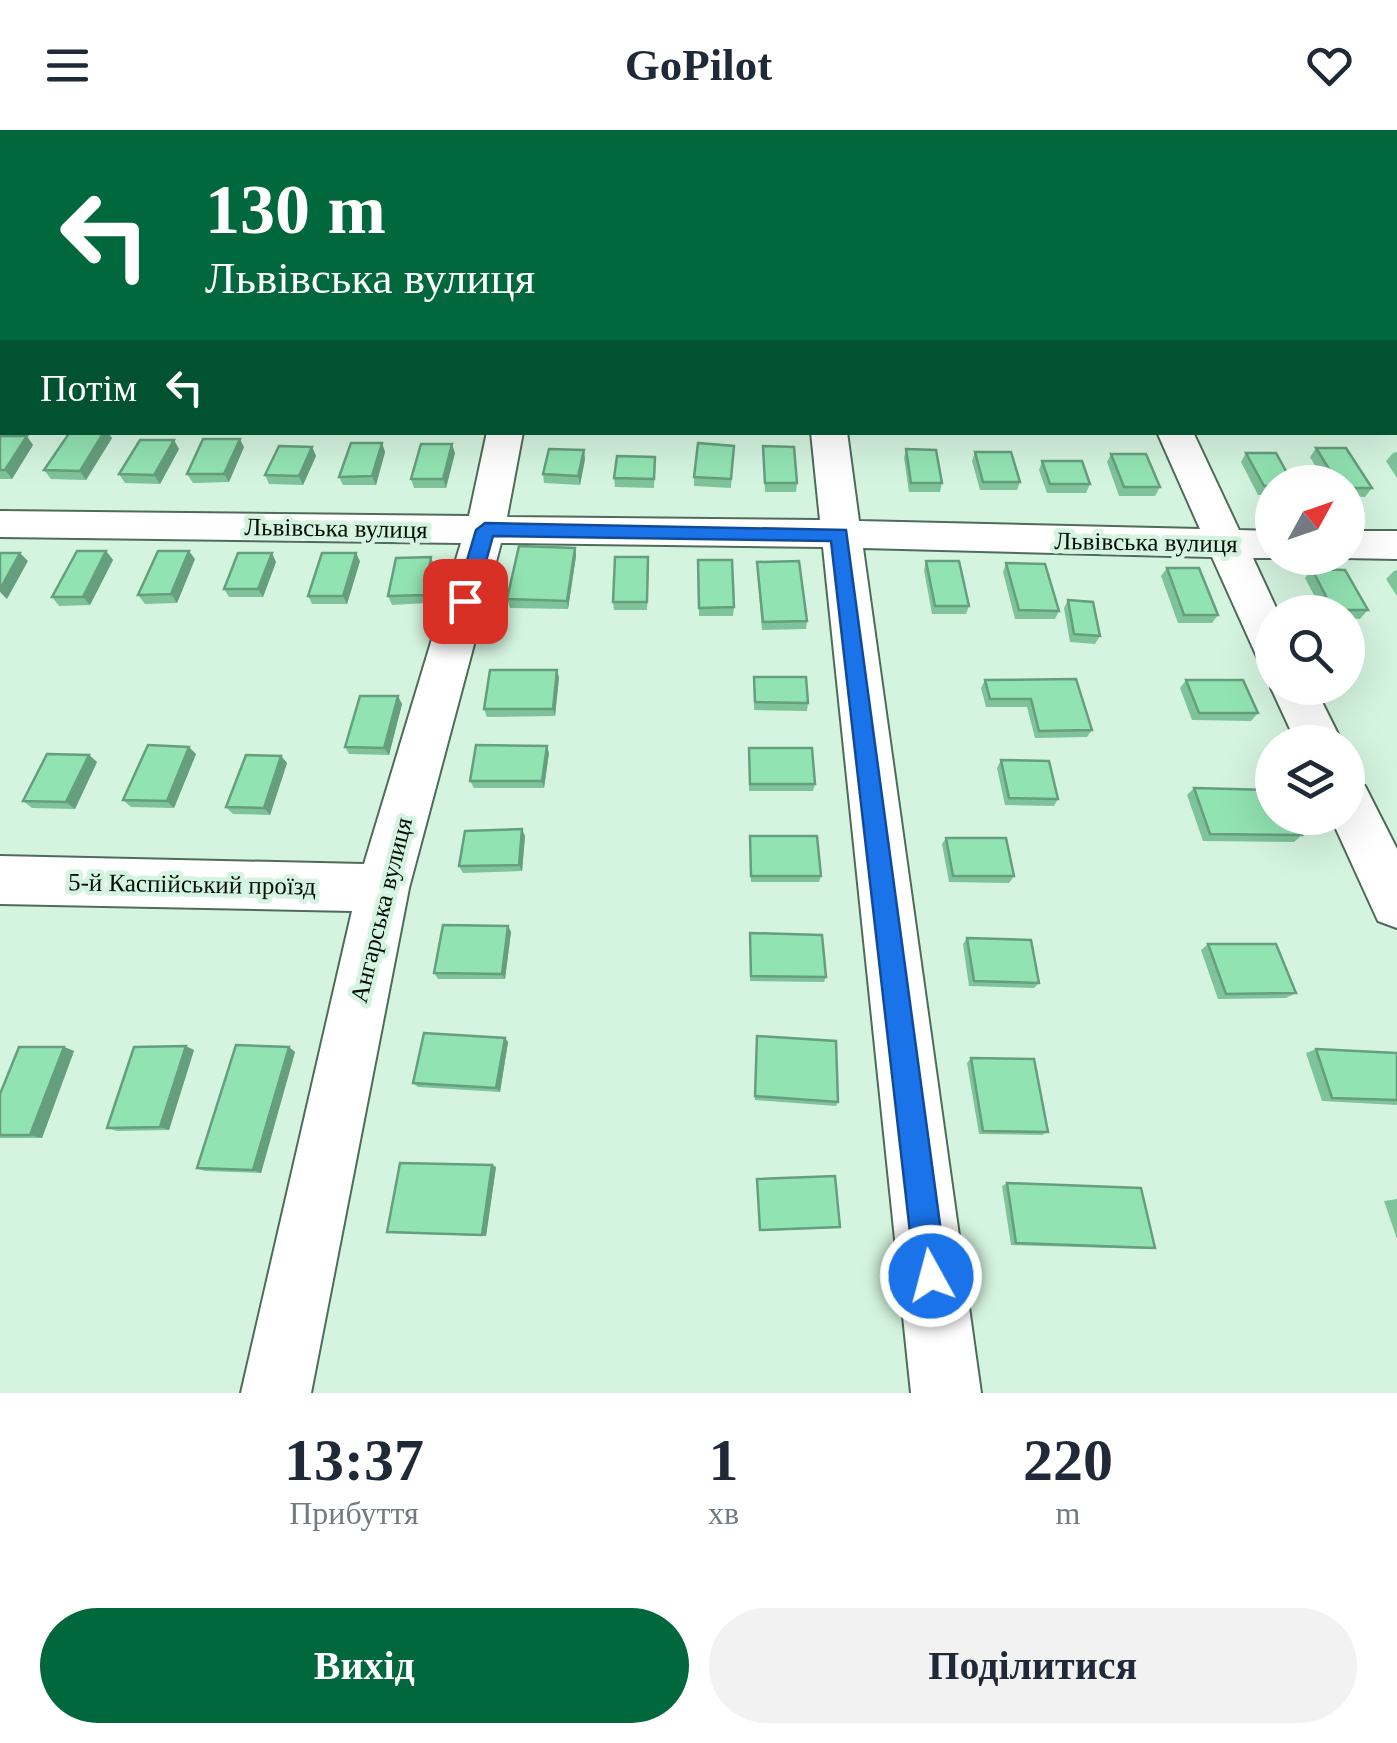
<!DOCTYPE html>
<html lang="uk">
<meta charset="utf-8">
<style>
body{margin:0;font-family:Georgia,serif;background:#f2f2f3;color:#1f2937;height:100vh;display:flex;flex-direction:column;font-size:38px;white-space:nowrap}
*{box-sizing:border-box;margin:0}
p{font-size:32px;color:#747a83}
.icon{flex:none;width:55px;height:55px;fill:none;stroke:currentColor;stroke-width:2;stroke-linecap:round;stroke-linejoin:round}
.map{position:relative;height:1263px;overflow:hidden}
.side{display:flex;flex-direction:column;background:#fff;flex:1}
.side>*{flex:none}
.banner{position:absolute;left:0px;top:0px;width:1398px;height:305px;box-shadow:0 10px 40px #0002;background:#01673c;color:#fff;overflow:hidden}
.needle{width:65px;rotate:50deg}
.buttons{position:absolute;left:1255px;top:335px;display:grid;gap:20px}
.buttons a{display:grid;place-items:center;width:110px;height:110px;border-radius:50%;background:#fff;box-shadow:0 10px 40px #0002;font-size:50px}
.pin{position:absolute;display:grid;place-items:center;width:85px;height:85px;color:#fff;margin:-42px;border-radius:20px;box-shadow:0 5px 15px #0006}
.me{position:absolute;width:110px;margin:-55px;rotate:353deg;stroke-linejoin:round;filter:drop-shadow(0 0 8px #0008)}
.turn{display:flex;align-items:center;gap:35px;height:210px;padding:0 40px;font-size:45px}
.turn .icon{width:130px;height:130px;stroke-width:2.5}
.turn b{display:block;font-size:70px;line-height:85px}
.then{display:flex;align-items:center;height:95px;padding:0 40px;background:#0003;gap:20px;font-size:38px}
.eta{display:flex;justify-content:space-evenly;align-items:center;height:170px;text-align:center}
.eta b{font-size:60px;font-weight:800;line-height:70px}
.button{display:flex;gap:20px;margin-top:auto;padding:20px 40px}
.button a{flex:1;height:115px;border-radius:60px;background:#01673c;color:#fff;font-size:40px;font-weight:800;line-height:115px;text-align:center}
.button a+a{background:#f2f2f3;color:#1f2937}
header{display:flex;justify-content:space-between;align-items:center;height:130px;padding:0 40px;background:#fff;font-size:45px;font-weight:800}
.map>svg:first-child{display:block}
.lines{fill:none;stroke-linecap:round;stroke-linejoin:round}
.minor-casing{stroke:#4f6b59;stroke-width:4}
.minor{fill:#fff;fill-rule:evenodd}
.wall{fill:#7ec399}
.shaded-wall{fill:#669f7d}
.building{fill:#92e3b2;stroke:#669f7d;stroke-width:2.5}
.route{fill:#1a73e8;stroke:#114b97;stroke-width:2.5}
.labels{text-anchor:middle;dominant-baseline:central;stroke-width:9;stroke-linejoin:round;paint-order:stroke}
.street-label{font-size:25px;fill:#040e08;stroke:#d4f4df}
</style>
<header><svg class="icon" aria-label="menu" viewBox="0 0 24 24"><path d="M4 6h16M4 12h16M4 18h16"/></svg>GoPilot<svg class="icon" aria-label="heart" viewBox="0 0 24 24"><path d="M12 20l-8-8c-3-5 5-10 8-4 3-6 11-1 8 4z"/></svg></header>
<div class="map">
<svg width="1397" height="1263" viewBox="0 0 1397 1263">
<rect width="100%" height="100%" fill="#d4f4df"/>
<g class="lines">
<defs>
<path id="minor" d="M563 0H587V2H563Z
M785 0H809V2H785Z
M1023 0H1047L1048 2H1024Z
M1395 55H1397V71H1395Z
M1395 192H1397V212H1395Z
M487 302H523L507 387 820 390 811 302H847L859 391 1200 399 1157 302H1193L1239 400 1272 401V428H1277H1253L1278 482H1272V532L1257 527 1212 427 863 418 981 1263H911L823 417 501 413 409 758 311 1263H241L352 781 0 774V726L364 734 461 413 0 407V381L469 386Z
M1348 401H1397V429L1343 428H1348Z
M1272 554V558H1315L1342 612H1296L1271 558Z
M1348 650 1365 656 1397 719V798L1378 791 1331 688H1348Z"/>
</defs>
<use href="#minor" class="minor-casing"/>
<use href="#minor" class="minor"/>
</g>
<path class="wall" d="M87 0H123L121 2H88Z
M1184 0H1209L1208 2H1185Z
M1246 0H1274L1273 2H1247Z
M1293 0H1317L1316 2H1295Z
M1320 0H1360L1359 2H1322Z
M1380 0H1397V14H1395V2H1382Z
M0 306 33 315 12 349H0Z
M112 308 86 350 51 349 44 340Z
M382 313 385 322 376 355H343L339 347Z
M734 316 731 358 694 356V347Z
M763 316 797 353 796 362H765Z
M244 317 229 352 193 353 187 344Z
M312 317 316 326 303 355 269 354 265 345Z
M1316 318 1372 358 1365 367 1348 366V352H1325L1310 327Z
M179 319 160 354 125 353 119 344Z
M906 319 942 353 940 362H909L904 328Z
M975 322 1020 352 1017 360H980L972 331Z
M1397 322V348L1386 331 1393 323Z
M455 323 446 358H414L411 349Z
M1246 323 1272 352V365H1258L1241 332Z
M1111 324 1160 357 1155 366H1119L1107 332Z
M655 327 654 358 615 357 614 348Z
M585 329 580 355 544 353 543 344Z
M1042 331 1090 354 1086 363H1047L1039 340Z
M575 418 576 426 568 479 510 478 507 469Z
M106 421 113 430 90 475 59 476 52 467Z
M431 427 434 436 428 473 392 475 388 466Z
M195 429 177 473 145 474 138 465Z
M698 430 734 477 733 486H699Z
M360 431 347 474H312L308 466Z
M926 431 969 476 966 484H932L924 440Z
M276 432 263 467H229L224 459Z
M757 432 807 491 806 499 762 500 757 440Z
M1006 433 1059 481 1055 489H1015L1003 442Z
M649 435 647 480H614L613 472Z
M1167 438 1218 485 1212 493H1178L1161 446Z
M1312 439 1368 480 1360 489 1348 488V482H1323L1305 448Z
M1397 440V466L1386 449 1394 441Z
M1068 470 1100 506 1095 514 1070 512 1064 478Z
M557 540 559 548 555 586 487 587 484 579Z
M754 547 808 573 807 581 754 580Z
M1076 549 1092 600 1087 607 1035 608 1027 577H986L981 558 985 550Z
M1186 550 1258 583 1251 591 1192 590 1180 558Z
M402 574 389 625 349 624 345 617Z
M749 618 815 654 813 661H749Z
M549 623 544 658H474L470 651Z
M196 624 174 678 131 677 123 670Z
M89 625 97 632 75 679 32 678 23 671Z
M281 626 287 633 270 685 233 684 226 677Z
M1001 630 1058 669 1054 676 1005 675 997 638Z
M1194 658 1302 705 1294 712 1203 711 1187 665Z
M525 706 522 741 463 743 459 736Z
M750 706 821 746 819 752H751Z
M946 708 1014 746 1009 753 949 752 942 714Z
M508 796 511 802 505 849H438L434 843Z
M750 803 826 847 824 852 750 851Z
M967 808 1039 853 1034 858 969 856 963 814Z
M1208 814 1296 863 1286 868 1218 869 1201 820Z
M757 906 838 972 836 976 755 970Z
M505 908 508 912 500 962 418 957 413 953Z
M64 917 74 921 42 1008H0V964Z
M289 917 295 922 261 1043 205 1041 197 1038Z
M1316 919 1397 923V975L1322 971 1306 923Z
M194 920 169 1000 117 1001 107 998Z
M971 928 1048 1002 1042 1005 979 1004 967 933Z
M492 1035 496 1037 486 1106 393 1103 387 1102Z
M757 1049 840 1097 837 1098 759 1101Z
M1007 1053 1155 1118 1146 1119 1011 1115 1002 1056Z
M1397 1069V1109L1384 1071Z"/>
<path class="shaded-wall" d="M104 302H108L112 308 86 350 80 341Z
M27 306 33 315 12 349 5 340Z
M240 309 244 317 229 352 224 344Z
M174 310 179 319 160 354 154 345Z
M382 313 385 322 376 355 372 346Z
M452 314 455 323 446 358 443 349Z
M312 317 316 326 303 355 299 346Z
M584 320 585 329 580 355 578 346Z
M575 418 576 426 568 479 567 471Z
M106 421 113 430 90 475 83 467Z
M189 421 195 429 177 473 171 464Z
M20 423 28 431 7 469 0 462V459Z
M272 423 276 432 263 467 258 459Z
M356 423 360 431 347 474 343 466Z
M431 427 434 436 428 473 425 465Z
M557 540 559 548 555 586 553 579Z
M398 566 402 574 389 625 384 618Z
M547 616 549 623 544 658 542 651Z
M189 617 196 624 174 678 167 671Z
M89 625 97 632 75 679 66 672Z
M281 626 287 633 270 685 264 678Z
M522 699 525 706 522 741 519 735Z
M508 796 511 802 505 849 502 844Z
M505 908 508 912 500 962 496 958Z
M186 916 194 920 169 1000 160 997Z
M64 917 74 921 42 1008 30 1005Z
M289 917 295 922 261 1043 253 1040Z
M492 1035 496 1037 486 1106 482 1105Z"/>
<path class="building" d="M179 0H199L197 2H177Z
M236 0H251L249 2H234Z
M281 0H302L300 2H280Z
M460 0H479L478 2H458Z
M599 0H627V2H599Z
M739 0H773V2H739Z
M0 84H2V97H0Z
M70 302H104L80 341 44 340Z
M0 306H27L5 340H0Z
M203 309H240L224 344H187Z
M140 310H174L154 345 119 344Z
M351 313H382L372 346 339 347Z
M698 313 734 316 731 349 694 347Z
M421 314H452L443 349H411Z
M279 316 312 317 299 346 265 345Z
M763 316 794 317 797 353H765Z
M1316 318H1346L1372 358H1348V352H1337Z
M549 319 584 320 578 346 543 344Z
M906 319 936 320 942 353H911Z
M975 322H1011L1020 352H983Z
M1246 323H1276L1292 352H1272V356H1264Z
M1111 324H1146L1160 357H1124Z
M617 326 655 327 654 349 614 348Z
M1042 331H1082L1090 354H1050Z
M519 416 575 418 567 471 507 469Z
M77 421H106L83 467H52Z
M158 421H189L171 464 138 465Z
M0 423H20L0 459Z
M238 423H272L258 459H224Z
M322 423H356L343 466H308Z
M431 427 425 465 388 466 396 428Z
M615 427H648L647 472H613Z
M698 430H732L734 477 699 478Z
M799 431 807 491 763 492 757 432Z
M926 431H959L969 476H935Z
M1006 433 1045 434 1059 481 1019 480Z
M1167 438H1199L1218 485H1184Z
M1312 439 1345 440 1368 480H1333Z
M1068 470 1093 472 1100 506 1074 504Z
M490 540H557L553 579H484Z
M754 547H806L808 573 755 572Z
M1076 549 1092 600 1039 601 1031 569H990L985 550Z
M1186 550H1243L1258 583H1199Z
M360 566H398L384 618 345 617Z
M148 615 189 617 167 671 123 670Z
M476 615 547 616 542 651H470Z
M749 618H812L815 654H750Z
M47 624 89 625 66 672 23 671Z
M246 625 281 626 264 678 226 677Z
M1001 630 1049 631 1058 669 1009 668Z
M1194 658 1272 660V688H1295L1302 705 1210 704Z
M522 699 519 735 459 736 465 701Z
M750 706H817L821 746H751Z
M946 708H1006L1014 746H953Z
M443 795 508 796 502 844 434 843Z
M750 803 822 805 826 847 751 846Z
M967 808 1031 810 1039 853 974 851Z
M1208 814H1276L1296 863 1226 864Z
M424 903 505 908 496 958 413 953Z
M757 906 836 911 838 972 755 966Z
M236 915 289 917 253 1040 197 1038Z
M186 916 160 997 107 998 134 917Z
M19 917H64L30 1005H0V964Z
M1316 919 1397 923V970L1332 968Z
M971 928 1034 929 1048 1002 983 1001Z
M400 1033 492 1035 482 1105 387 1102Z
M835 1046 840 1097 760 1100 757 1049Z
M1007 1053 1141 1058 1155 1118 1016 1113Z"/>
<path class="route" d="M485 393 846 400 947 1146 942 1157 931 1162 920 1157 915 1146 831 411 493 406 475 471 465 479 455 471 476 400Z"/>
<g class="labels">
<g class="street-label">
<text transform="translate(336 398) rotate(1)">Львівська вулиця</text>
<text transform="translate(1146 412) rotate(1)">Львівська вулиця</text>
<text transform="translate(192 754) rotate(1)">5-й Каспійський проїзд</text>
<text transform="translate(381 780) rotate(-76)">Ангарська вулиця</text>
</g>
</g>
</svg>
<div class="buttons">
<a><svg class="needle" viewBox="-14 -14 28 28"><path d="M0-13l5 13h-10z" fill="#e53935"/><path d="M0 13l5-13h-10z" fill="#747a83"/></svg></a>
<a><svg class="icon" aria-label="search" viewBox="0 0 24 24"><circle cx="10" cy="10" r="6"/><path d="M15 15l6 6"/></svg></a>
<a><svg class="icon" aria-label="layers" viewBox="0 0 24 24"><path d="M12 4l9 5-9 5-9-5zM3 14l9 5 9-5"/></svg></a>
</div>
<div class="pin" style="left:465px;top:471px;background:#d93025"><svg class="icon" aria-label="arrive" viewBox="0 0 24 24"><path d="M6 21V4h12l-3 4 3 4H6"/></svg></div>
<svg class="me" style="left:931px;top:1146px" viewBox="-20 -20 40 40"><circle r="17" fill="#1a73e8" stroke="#fff" stroke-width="3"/><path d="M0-11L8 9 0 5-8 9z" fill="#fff"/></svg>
<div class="banner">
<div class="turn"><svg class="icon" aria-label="left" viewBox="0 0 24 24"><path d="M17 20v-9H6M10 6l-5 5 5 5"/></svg><div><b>130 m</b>Львівська вулиця</div></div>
<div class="then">Потім<svg class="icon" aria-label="left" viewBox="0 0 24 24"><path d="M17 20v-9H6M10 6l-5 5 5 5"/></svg></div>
</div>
</div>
<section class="side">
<div class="eta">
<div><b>13:37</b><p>Прибуття</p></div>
<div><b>1</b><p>хв</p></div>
<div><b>220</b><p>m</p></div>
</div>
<div class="button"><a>Вихід</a><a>Поділитися</a></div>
</section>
